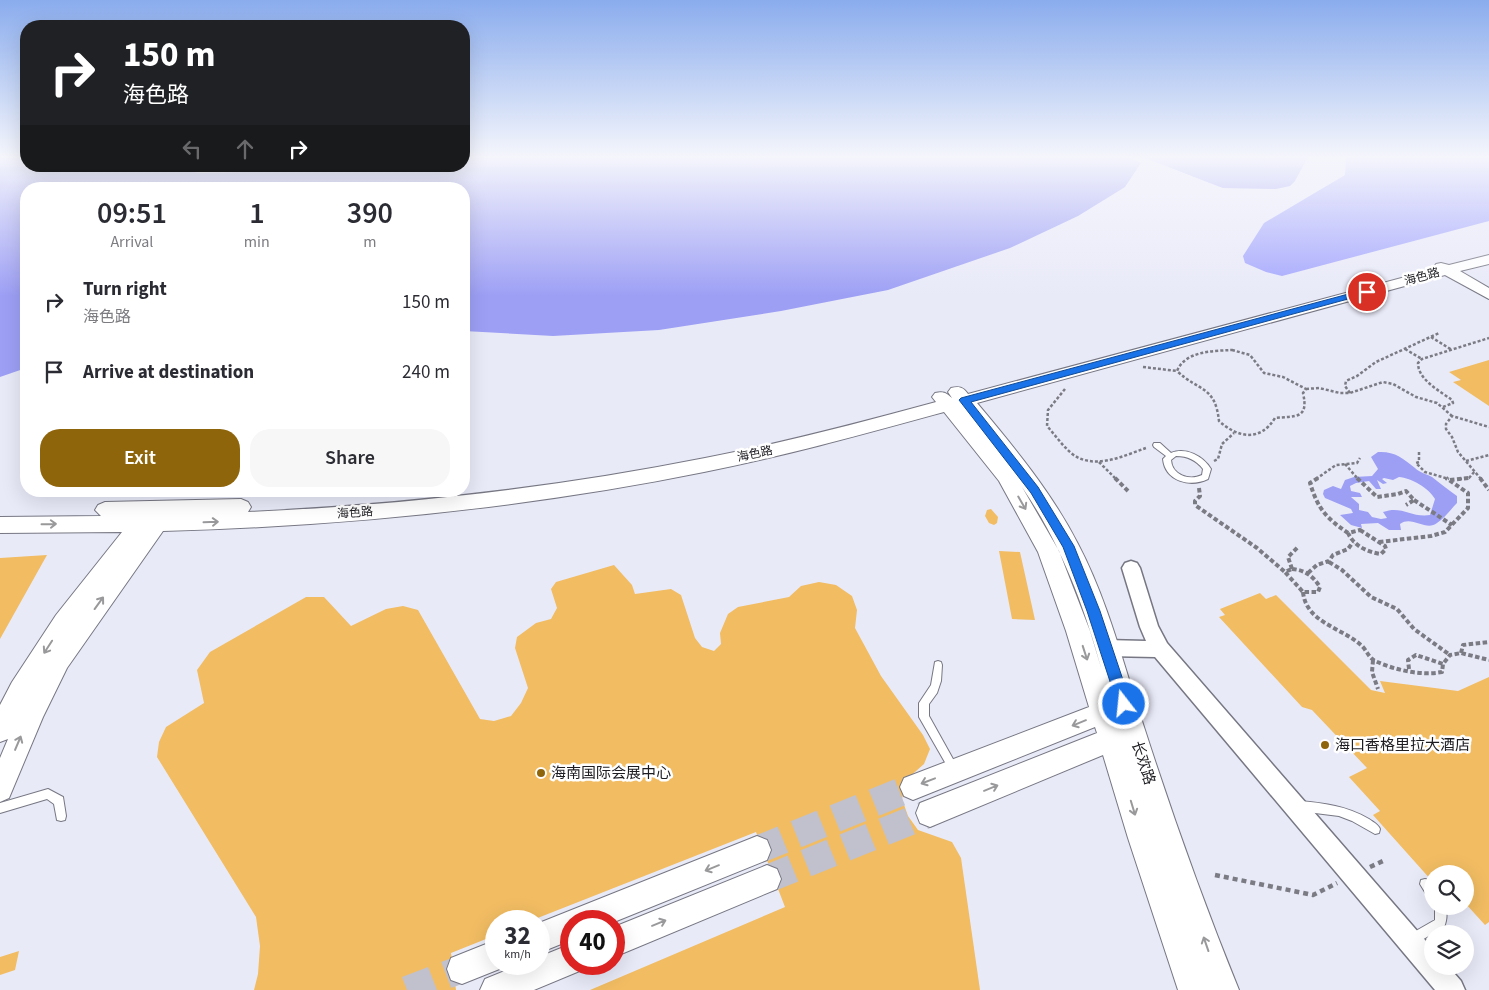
<!DOCTYPE html>
<meta charset="utf-8">
<style>
body{margin:0;font-family:"Source Sans 3","Noto Sans SC",sans-serif;background:#f7f7f7;color:#2b2b33;height:100vh;display:flex;flex-direction:column;font-size:19px;white-space:nowrap}
*{box-sizing:border-box;margin:0}
p{font-size:16px;color:#7c7c81}
.icon{flex:none;width:28px;height:28px;fill:none;stroke:currentColor;stroke-width:2;stroke-linecap:round;stroke-linejoin:round}
.map{position:relative;flex:1;overflow:hidden}
.side{position:absolute;left:20px;top:182px;width:450px;height:315px;display:flex;flex-direction:column;background:#fff;border-radius:20px;box-shadow:0 5px 20px #0002}
.side>*{flex:none}
.top-card{position:absolute;left:20px;top:20px;width:450px;height:152px;border-radius:20px;box-shadow:0 5px 20px #0002;background:#202124;color:#fff;overflow:hidden}
.tools{position:absolute;left:1424px;top:865px;display:grid;gap:10px}
.tools a{display:grid;place-items:center;width:50px;height:50px;border-radius:50%;background:#fff;box-shadow:0 5px 20px #0002;font-size:25px}
.speed{position:absolute;left:485px;top:910px;display:flex;gap:10px;font-size:25px;font-weight:700;text-align:center}
.speed>*{display:grid;place-content:center;width:65px;height:65px;border-radius:50%;background:#fff;box-shadow:0 5px 20px #0002;line-height:1}
.speed small{font-size:12px;font-weight:400}
.speed .limit{border:8px solid #d22;background:#fff;color:#111}
.pin{position:absolute;display:grid;place-items:center;width:42px;height:42px;color:#fff;margin:-21px;border:2px solid #fff;border-radius:50%;box-shadow:0 1px 5px #0007}
.me{position:absolute;width:55px;margin:-28px;rotate:344deg;stroke-linejoin:round;filter:drop-shadow(0 0 4px #0008)}
.turn{display:flex;align-items:center;gap:18px;height:105px;padding:0 20px;font-size:22px}
.turn .icon{width:65px;height:65px;stroke-width:2.5}
.turn b{display:block;font-size:35px;line-height:42px}
.lanes{display:flex;align-items:center;height:48px;padding:0 20px;background:#0003;justify-content:center;gap:25px;direction:ltr}
.lanes .off{opacity:.35}
.eta{display:flex;justify-content:space-evenly;align-items:center;height:85px;text-align:center}
.eta b{font-size:30px;font-weight:600;line-height:35px}
.action{display:flex;gap:10px;margin-top:auto;padding:10px 20px}
.action a{flex:1;height:58px;border-radius:20px;background:#8f650c;color:#fff;font-size:20px;font-weight:600;line-height:58px;text-align:center}
.action a+a{background:#f7f7f7;color:#2b2b33}
ul{padding:0;list-style:none}
li{display:flex;align-items:center;gap:15px;height:70px;padding:0 20px}
li div{flex:1}
li b{display:block;font-size:19px}
li em{font-style:normal}
.map>svg:first-child{display:block}
.forest{fill:#a4a6fd}
.water{fill:#9d9ff5;fill-rule:evenodd}
.pier{fill:#e9eaf8}
.building{fill:#f1bc62}
.lines{fill:none;stroke-linecap:round;stroke-linejoin:round}
.tertiary-tunnel{stroke:#c0c1cd;stroke-width:28;stroke-dasharray:28 14;stroke-linecap:butt}
.service-casing{stroke:#767783;stroke-width:2}
.minor-casing{stroke:#767783;stroke-width:3}
.tertiary-casing{stroke:#767783;stroke-width:2}
.path-far2{stroke:#7b7b84;stroke-width:2.5;stroke-dasharray:3 2;stroke-linecap:butt}
.path-far1{stroke:#7b7b84;stroke-width:4;stroke-dasharray:4.5 2.5;stroke-linecap:butt}
.path{stroke:#7b7b84;stroke-width:4.5;stroke-dasharray:5 4;stroke-linecap:butt}
.service{fill:#fff;fill-rule:evenodd}
.minor{fill:#fff;fill-rule:evenodd}
.tertiary{fill:#fff;fill-rule:evenodd}
.oneway{stroke:#99999b}
.route{fill:#1a73e8;stroke:#114b97}
.poi-dot{fill:#8f650c;stroke:#fff;stroke-width:2}
.labels{text-anchor:middle;dominant-baseline:central;stroke-width:5;stroke-linejoin:round;paint-order:stroke}
.street-label{font-size:12px;fill:#1c1c21;stroke:#fff}
.near-poi-label{font-size:15px;fill:#1c1c21;stroke:#fff;text-anchor:start}
.near-street-label{font-size:15px;fill:#1c1c21;stroke:#fff}
</style>
<div class="map">
<svg width="1489" height="990" viewBox="0 0 1489 990">
<rect width="100%" height="100%" fill="#e9eaf8"/>
<path class="forest" d="M1346 157H1489V221L1282 276 1266 272 1245 263 1243 256 1264 223 1345 175Z"/>
<path class="water" d="M0 157H26V166H139L201 173 245 172 306 166H464V157H1128L1141 163 1125 187 1078 216 1010 248 888 290 781 311 659 330 553 336 464 331V189H26V368L0 377Z
M1142 157H1308L1295 181 1290 186 1276 189 1221 188Z
M1378 452C1394 451 1403 458 1415 468 1420 473 1427 474 1432 477 1440 483 1448 490 1457 496V503C1451 509 1445 518 1437 523 1426 532 1412 515 1400 524L1401 530H1389L1378 523 1361 524 1362 528 1351 525 1340 515 1353 513 1351 509 1325 498 1323 494 1324 490 1333 486 1341 489 1345 480 1354 477 1372 476 1378 469 1371 457ZM1399 477C1411 478 1429 488 1435 499L1430 515C1411 518 1402 505 1383 512L1387 518 1381 519 1372 517 1368 512 1359 510V504L1351 497H1362L1360 493 1351 491 1350 486 1356 483 1369 481 1376 489H1381L1377 480 1383 484 1387 483 1382 479 1384 478 1393 480Z"/>
<path class="pier" d="M1140 157H1142L1228 190H1220L1141 160Z"/>
<path class="building" d="M1489 360V406L1453 382 1461 380 1449 372Z
M991 509 998 517 997 523 994 525 989 523 985 516 987 510Z
M999 551 1020 552 1035 620 1012 619Z
M47 555 0 639V558Z
M614 565 632 585 635 594 671 589 681 595 695 638 702 647 714 651 721 644 720 633 728 614 738 607 789 597 801 586 819 582 836 585 852 596 857 610 855 628 881 676 923 735 930 749 924 764 907 779 902 799 908 816 918 830 952 842 961 858 980 990H590L785 907 756 832 530 921H496V935L451 953 456 990H254L258 974 260 946 256 917 157 757 159 742 166 727 204 703 197 670 210 652 306 597H324L351 626 386 609 403 606 418 610 480 719 494 721 511 716 521 703 528 688 515 648 517 637 536 623 551 619 557 608 551 589 556 582Z
M1260 593 1266 599 1276 595 1371 690 1385 693 1380 681 1458 691 1489 677V922L1485 925 1465 903V874H1432V881L1373 815 1380 811 1349 777 1367 768 1312 710 1302 707 1219 617 1225 615 1220 609Z
M19 951 15 970 0 975V957Z"/>
<g class="lines">
<path class="tertiary-tunnel" d="M757 850 913 787
M767 879 930 813
M407 990 462 969"/>
<defs>
<path id="service" d="M1154 443H1160L1171 453C1186 447 1203 456 1211 469L1208 479C1190 488 1165 481 1163 459L1166 456 1154 447 1153 445ZM1176 456C1188 456 1196 460 1203 469L1202 475C1189 481 1172 475 1171 460Z
M938 661 941 662 942 665 941 681 937 693 929 704V716L958 768 956 771 953 773 950 771 919 717V703L931 685 935 662Z
M48 789 63 797 66 816 65 820 61 821 57 820 54 804 47 799 0 813V803Z
M1299 801C1324 803 1347 806 1369 819 1373 822 1378 824 1380 829L1379 833 1375 834 1352 821 1339 816 1299 811 1295 810 1294 806 1295 802Z
M1425 879 1429 880 1432 885V898L1428 897 1420 884 1421 880Z
M1435 906H1446C1447 913 1447 921 1444 927L1415 944 1411 946 1407 944 1405 940 1407 936 1435 920Z"/>
<path id="minor" d="M1131 561 1137 563 1140 568 1158 626 1167 643 1432 948V966H1448L1461 981 1465 990H1435L1155 657 1106 656 1099 654 1096 648 1099 642 1106 640 1146 641 1140 627 1122 568 1125 563Z"/>
<path id="tertiary" d="M1489 255V264L1460 271 1489 288V299L1445 275 977 403C1014 447 1052 493 1078 544 1109 603 1124 667 1145 730 1173 817 1204 904 1239 990H1178L1128 838 1103 755 930 827 920 823 916 813 920 803 1097 733 1095 727 913 800 904 796 900 787 904 778 1089 707 1066 631 1038 552 999 481 944 412C864 434 785 456 704 472 526 508 345 526 163 531L67 668 43 717 9 798 0 802V758L8 739 0 742V705L12 682 56 615 122 532 0 533V517L101 516 95 510 98 505 105 502 241 499 248 502 251 507 248 512C401 505 554 488 705 458 783 443 859 423 936 402L932 397 935 393C944 391 946 393 952 398L948 392 951 388C959 386 963 387 968 394L1435 269 1434 267 1436 264 1441 263 1449 265ZM1022 487C1061 544 1084 605 1102 671L1090 631 1059 551Z
M757 836 767 840 771 850 767 860 614 922 571 921V940L539 953V923Z
M767 865 777 869 781 879 777 889 614 957V927Z
M496 940V964H508L507 966 462 984 451 980 447 969 451 958Z
M571 944V964H584L582 970 534 990H480L485 979 522 964H539V957Z"/>
</defs>
<use href="#service" class="service-casing"/>
<use href="#minor" class="minor-casing"/>
<use href="#tertiary" class="tertiary-casing"/>
<path class="path-far2" d="M1431 337 1452 350
M1405 349 1422 359
M1232 350 1250 355 1264 373 1283 377 1306 389 1303 393C1309 419 1296 416 1275 418 1260 442 1238 438 1219 421 1215 385 1199 392 1177 371 1185 351 1213 351 1232 350Z
M1143 367 1177 371
M1065 389 1048 410 1047 426C1055 435 1062 445 1071 453 1093 471 1123 456 1146 448
M1306 389 1319 388 1340 393H1350L1383 382 1393 384 1416 397 1437 403 1452 416
M1350 393 1345 386 1346 381 1357 376 1376 362 1439 333
M1443 407 1453 403 1452 400C1440 391 1418 380 1418 363L1422 359 1489 338
M1419 452V462L1416 463 1425 472 1449 479
M1214 461 1218 459 1222 444 1234 433
M1466 461 1489 455
M1099 462 1116 479
M1345 464 1358 479
M1316 479 1336 465 1357 463 1360 458
M1459 479 1469 478 1475 471
M1481 479 1458 452 1452 437 1446 429V424L1452 416 1489 427"/>
<path class="path-far1" d="M1115 478 1128 491
M1318 478 1310 483C1318 509 1326 518 1348 533
M1357 478 1377 497 1398 494 1406 491 1414 500 1406 505
M1480 478 1489 490
M1450 480 1469 478
M1199 488 1200 496 1195 501V505L1257 548 1285 572
M1414 500 1452 525
M1360 530 1385 546 1386 549 1381 554C1367 552 1354 546 1348 533Z
M1379 542 1431 536 1445 532 1468 508V493L1446 478
M1329 562 1342 570 1371 597 1397 609 1414 629 1450 655
M1292 569C1305 570 1313 576 1320 587L1318 592H1303L1285 572Z
M1292 569 1288 557 1298 547
M1308 573 1317 565 1329 561 1333 555 1348 549 1353 542
M1303 592C1306 623 1343 628 1362 646 1367 651 1369 658 1375 661 1395 670 1421 676 1442 672L1443 664 1450 655 1461 653 1489 660
M1461 653 1463 645 1489 642
M1373 660 1372 672 1378 689
M1409 669 1408 660 1416 655 1443 664"/>
<path class="path" d="M1370 867 1383 861
M1215 875 1313 895 1337 883"/>
<use href="#service" class="service"/>
<use href="#minor" class="minor"/>
<use href="#tertiary" class="tertiary"/>
</g>
<defs><path id="oneway-shaft" d="M-6 0H5M1.5-3L5.5 0L1.5 3" fill="none" stroke-width="1.6" stroke-linecap="round" stroke-linejoin="round" transform="scale(1.25)"/></defs>
<g class="oneway">
<use href="#oneway-shaft" transform="translate(1022 503) rotate(60)"/>
<use href="#oneway-shaft" transform="translate(211 522) rotate(-2)"/>
<use href="#oneway-shaft" transform="translate(49 524) rotate(-1)"/>
<use href="#oneway-shaft" transform="translate(99 603) rotate(-54)"/>
<use href="#oneway-shaft" transform="translate(48 647) rotate(123)"/>
<use href="#oneway-shaft" transform="translate(1085 653) rotate(72)"/>
<use href="#oneway-shaft" transform="translate(1079 723) rotate(158)"/>
<use href="#oneway-shaft" transform="translate(18 743) rotate(-67)"/>
<use href="#oneway-shaft" transform="translate(928 781) rotate(159)"/>
<use href="#oneway-shaft" transform="translate(991 788) rotate(-22)"/>
<use href="#oneway-shaft" transform="translate(1133 808) rotate(73)"/>
<use href="#oneway-shaft" transform="translate(712 868) rotate(158)"/>
<use href="#oneway-shaft" transform="translate(659 923) rotate(-22)"/>
<use href="#oneway-shaft" transform="translate(1206 944) rotate(-109)"/>
</g>
<linearGradient id="sky" x2="0" y2="1"><stop stop-color="#8aaced"/><stop offset="0.53" stop-color="#f5f6fc"/><stop offset="1" stop-color="#f5f6fc" stop-opacity="0"/></linearGradient>
<rect width="1489" height="296" fill="url(#sky)"/>
<path class="route" d="M1367 289 1370 290V293L971 402 1038 487 1074 546 1100 611 1131 704 1129 709 1124 711 1119 709 1087 611 1063 547 1031 493 959 400 961 398Z"/>
<g class="poi-dot">
<circle cx="1325" cy="745" r="5"/>
<circle cx="541" cy="773" r="5"/>
</g>
<g class="labels">
<g class="street-label">
<text transform="translate(1422 277) rotate(-15)">海色路</text>
<text transform="translate(755 454) rotate(-12)">海色路</text>
<text transform="translate(355 513) rotate(-4)">海色路</text>
</g>
<g class="near-poi-label">
<text x="1335" y="745">海口香格里拉大酒店</text>
<text x="551" y="773">海南国际会展中心</text>
</g>
<g class="near-street-label">
<text transform="translate(1143 763) rotate(72)">长欢路</text>
</g>
</g>
</svg>
<div class="tools">
<a><svg class="icon" aria-label="search" viewBox="0 0 24 24"><circle cx="10" cy="10" r="6"/><path d="M15 15l6 6"/></svg></a>
<a><svg class="icon" aria-label="layers" viewBox="0 0 24 24"><path d="M12 4l9 5-9 5-9-5zM3 14l9 5 9-5"/></svg></a>
</div>
<div class="speed"><div>32<small>km/h</small></div><div class="limit">40</div></div>
<div class="pin" style="left:1367px;top:292px;background:#d93025"><svg class="icon" aria-label="arrive" viewBox="0 0 24 24"><path d="M6 21V4h12l-3 4 3 4H6"/></svg></div>
<svg class="me" style="left:1124px;top:704px" viewBox="-20 -20 40 40"><circle r="17" fill="#1a73e8" stroke="#fff" stroke-width="3"/><path d="M0-11L8 9 0 5-8 9z" fill="#fff"/></svg>
<div class="top-card">
<div class="turn"><svg class="icon" aria-label="right" viewBox="0 0 24 24"><path d="M7 20v-9h11M14 6l5 5-5 5"/></svg><div><b>150 m</b>海色路</div></div>
<div class="lanes"><svg class="icon off" aria-label="left" viewBox="0 0 24 24"><path d="M17 20v-9H6M10 6l-5 5 5 5"/></svg><svg class="icon off" aria-label="ahead" viewBox="0 0 24 24"><path d="M12 20V5M6 11l6-6 6 6"/></svg><svg class="icon" aria-label="right" viewBox="0 0 24 24"><path d="M7 20v-9h11M14 6l5 5-5 5"/></svg></div>
</div>
<section class="side">
<div class="eta">
<div><b>09:51</b><p>Arrival</p></div>
<div><b>1</b><p>min</p></div>
<div><b>390</b><p>m</p></div>
</div>
<ul>
<li><svg class="icon" aria-label="right" viewBox="0 0 24 24"><path d="M7 20v-9h11M14 6l5 5-5 5"/></svg><div><b>Turn right</b><p>海色路</p></div><em>150 m</em></li>
<li><svg class="icon" aria-label="arrive" viewBox="0 0 24 24"><path d="M6 21V4h12l-3 4 3 4H6"/></svg><div><b>Arrive at destination</b></div><em>240 m</em></li>
</ul>
<div class="action"><a>Exit</a><a>Share</a></div>
</section>
</div>
